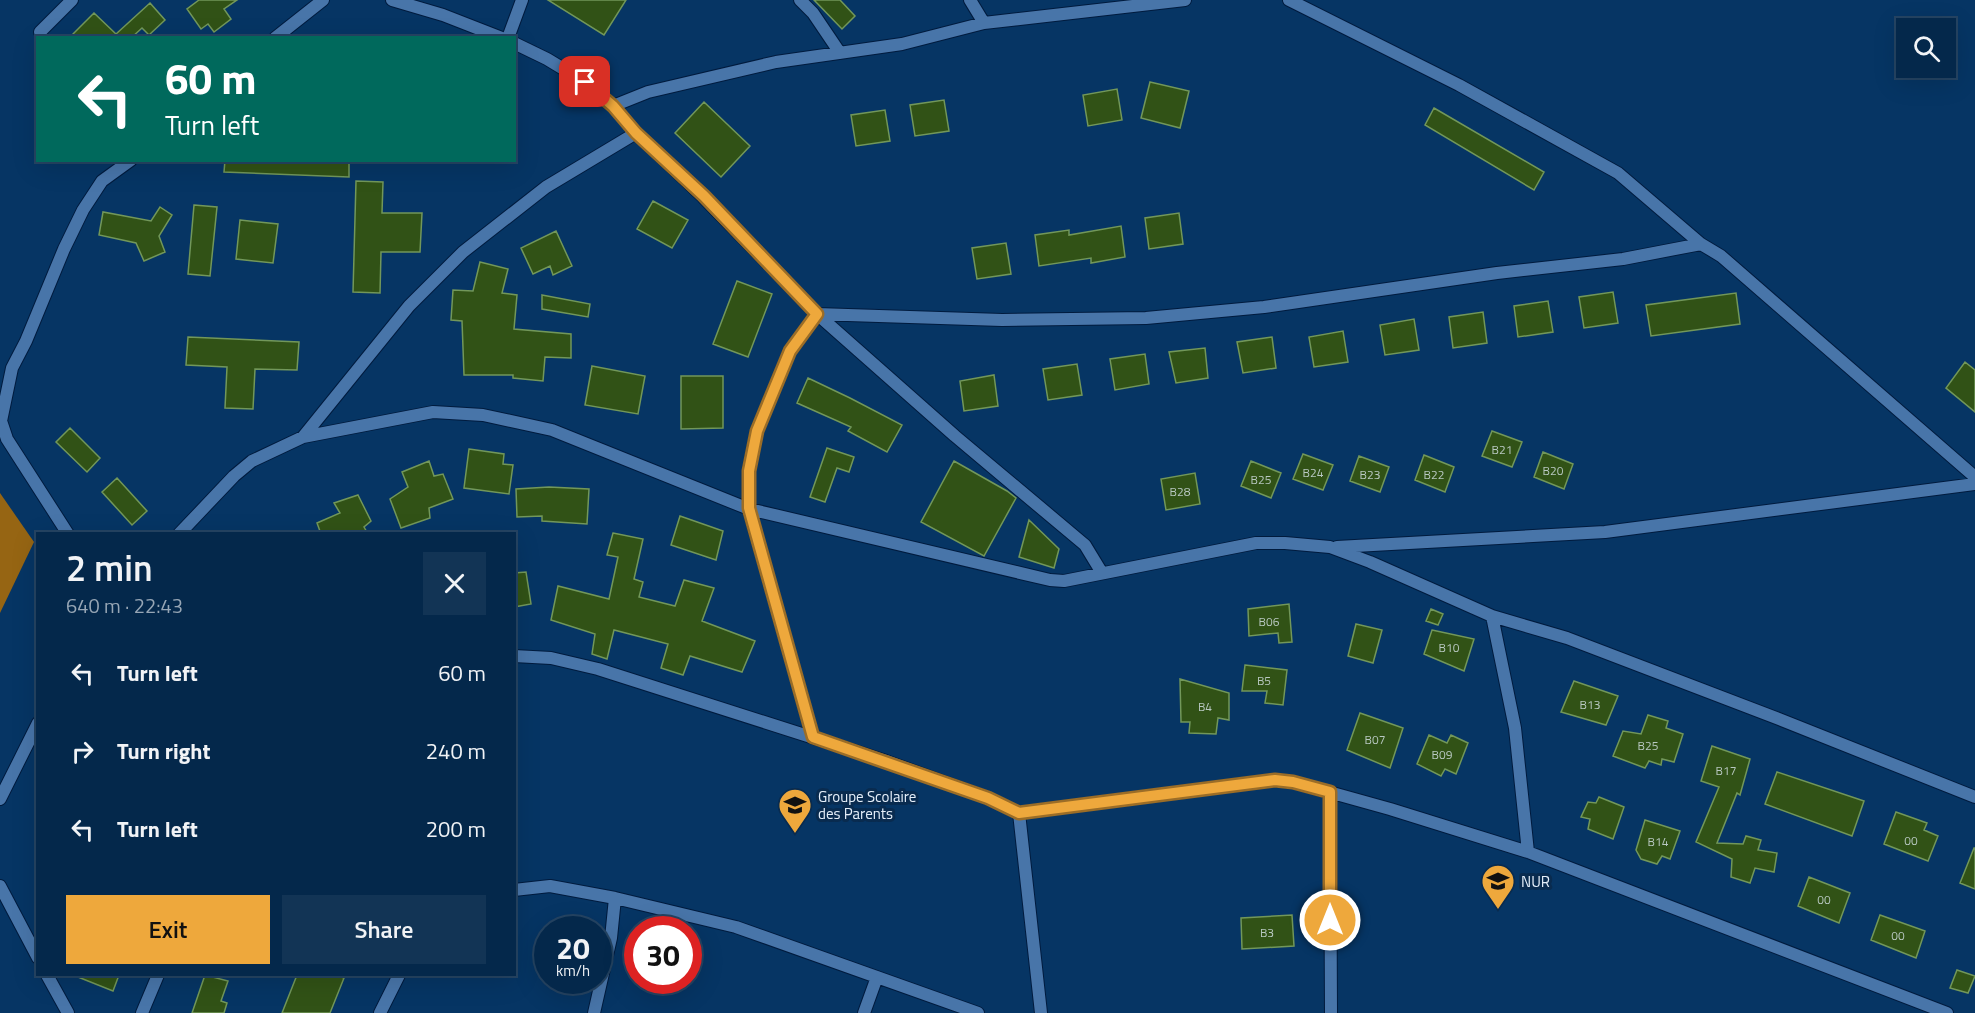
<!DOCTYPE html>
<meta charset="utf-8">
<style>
body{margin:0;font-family:"Titillium Web",sans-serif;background:#123455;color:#f1f3f6;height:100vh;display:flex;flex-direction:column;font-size:22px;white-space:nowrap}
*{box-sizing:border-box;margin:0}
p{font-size:20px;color:#97a6b5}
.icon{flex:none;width:33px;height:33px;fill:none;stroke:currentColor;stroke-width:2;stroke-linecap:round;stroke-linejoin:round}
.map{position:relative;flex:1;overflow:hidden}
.details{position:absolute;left:36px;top:532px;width:480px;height:444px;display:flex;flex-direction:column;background:#04284b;border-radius:0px;box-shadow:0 6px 24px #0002,0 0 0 2px #254463}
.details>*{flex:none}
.banner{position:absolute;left:36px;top:36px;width:480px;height:126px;border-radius:0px;box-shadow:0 6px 24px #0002,0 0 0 2px #254463;background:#00695c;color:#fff;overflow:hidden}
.controls{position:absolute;left:1896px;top:18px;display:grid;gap:12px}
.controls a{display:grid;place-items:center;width:60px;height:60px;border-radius:0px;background:#04284b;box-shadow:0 6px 24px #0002,0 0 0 2px #254463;font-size:30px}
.speed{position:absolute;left:534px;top:916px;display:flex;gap:12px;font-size:30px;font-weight:700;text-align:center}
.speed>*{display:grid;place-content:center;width:78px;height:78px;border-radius:50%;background:#04284b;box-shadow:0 6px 24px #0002,0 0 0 2px #254463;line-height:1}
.speed small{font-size:15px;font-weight:400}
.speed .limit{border:9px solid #d22;background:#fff;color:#111}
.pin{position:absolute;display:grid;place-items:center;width:51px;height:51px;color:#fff;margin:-26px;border-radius:12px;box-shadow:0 3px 9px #0006}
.me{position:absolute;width:66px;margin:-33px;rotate:0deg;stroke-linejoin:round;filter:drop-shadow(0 0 4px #0008)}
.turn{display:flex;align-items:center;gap:21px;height:126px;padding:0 30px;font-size:27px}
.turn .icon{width:78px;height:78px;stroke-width:2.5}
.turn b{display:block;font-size:42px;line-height:51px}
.round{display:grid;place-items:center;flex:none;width:63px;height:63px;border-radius:0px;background:#123455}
.headline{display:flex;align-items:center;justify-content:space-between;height:102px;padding:0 30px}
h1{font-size:36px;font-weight:600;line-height:45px}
.primary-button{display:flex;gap:12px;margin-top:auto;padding:12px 30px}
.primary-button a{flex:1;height:69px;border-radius:0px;background:#eea83c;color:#111;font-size:24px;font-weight:600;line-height:69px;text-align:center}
.primary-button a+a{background:#123455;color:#f1f3f6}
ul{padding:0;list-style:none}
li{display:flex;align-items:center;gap:18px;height:78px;padding:0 30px}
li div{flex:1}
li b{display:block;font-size:22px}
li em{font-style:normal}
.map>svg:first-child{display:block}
.forest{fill:#966513}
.building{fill:#315216;stroke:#72975a;stroke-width:1.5}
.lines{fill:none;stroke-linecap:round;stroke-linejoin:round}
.minor-casing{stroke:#001b3e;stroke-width:14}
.minor{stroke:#4875a9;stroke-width:12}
.route-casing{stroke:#9b6d27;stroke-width:15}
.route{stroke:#eea83c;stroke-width:10}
.labels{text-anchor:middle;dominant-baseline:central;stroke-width:6;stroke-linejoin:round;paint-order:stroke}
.number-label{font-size:12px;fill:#b8c8c1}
.poi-label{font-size:15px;fill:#e5effa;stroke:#092b4f;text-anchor:start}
</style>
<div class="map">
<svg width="1975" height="1013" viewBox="0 0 1975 1013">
<rect width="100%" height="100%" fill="#063564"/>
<path class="forest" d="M0 493 34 542 0 613Z"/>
<path class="building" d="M199 0H237L224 9 231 19 214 32 208 24 201 29 187 9Z
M548 0H626L604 35Z
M814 0H840L855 16 842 29Z
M150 3 165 20 149 35 142 28 131 38H69L94 13 116 34Z
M1150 82 1189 91 1180 128 1141 118Z
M1117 89 1122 120 1088 126 1083 95Z
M944 100 949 131 915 136 910 105Z
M704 102 750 146 721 177 675 133Z
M1434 108 1544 172 1534 190 1425 125Z
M885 110 890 141 856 146 851 115Z
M225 160H349V177L224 172Z
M356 181 383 182 382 213H422L420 252H381L380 293 353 292Z
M653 201 688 220 672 248 637 229Z
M194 205 217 207 210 276 188 274Z
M160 207 172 215 159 236 165 252 144 261 136 243 99 235 103 212 151 221Z
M1179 213 1183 244 1149 249 1145 218Z
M240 220 278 224 273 263 236 259Z
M1121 226 1125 257 1091 263V258L1039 266 1035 235 1069 230V235Z
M556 231 572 266 553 275 550 266 533 274 521 248Z
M1006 243 1011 274 977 279 972 248Z
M480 262 508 269 502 293 517 295 514 329 571 334V358L545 357 543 381 513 378V375H464L462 321 451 320 453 290 473 291Z
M737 281 772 294 748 357 713 344Z
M1613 292 1618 323 1584 328 1579 297Z
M1736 293 1740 324 1651 336 1646 305Z
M542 295 590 304 588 317 542 309Z
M1548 301 1553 332 1518 337 1514 306Z
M1483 312 1487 343 1453 348 1449 317Z
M1414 319 1419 350 1385 355 1380 325Z
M1343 331 1348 362 1314 367 1309 337Z
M188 337 299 342 297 370 255 369 253 409 225 408 227 367 186 365Z
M1272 337 1276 368 1243 373 1237 342Z
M1205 348 1208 378 1176 383 1169 352Z
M1145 354 1149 384 1115 390 1110 359Z
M1965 362 1975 370V412L1946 388Z
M1077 364 1082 395 1048 400 1043 369Z
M592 366 645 376 638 414 585 405Z
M994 375 998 406 964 411 960 381Z
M681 376H723V428L681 429Z
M808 378 850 398 902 425 887 452 848 431 851 427 797 403Z
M70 428 100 458 87 472 56 442Z
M1492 431 1522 442 1512 467 1482 456Z
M827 448 854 457 849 472 837 468 825 502 810 497Z
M469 449 504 454 503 464 513 465 509 494 464 488Z
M1543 452 1573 464 1564 489 1534 477Z
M1303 454 1333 465 1323 490 1293 479Z
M1424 455 1454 467 1445 492 1415 480Z
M1359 456 1389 467 1380 492 1350 481Z
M429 461 434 476 443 474 453 499 429 508 430 518 401 528 390 499 408 487 402 472Z
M954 461 1007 491 1016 498 984 556 921 522Z
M1251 461 1281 473 1271 498 1241 486Z
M1195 473 1200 504 1166 510 1161 479Z
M117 478 147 511 132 525 102 492Z
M549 487 589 489 587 524 542 521V516L517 517 516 489Z
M358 495 371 521 364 527 368 534H321L317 523 340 513 334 503Z
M680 516 723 531 716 560 671 545Z
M1029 520 1059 549 1054 568 1019 557Z
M613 533 643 539 634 579 643 582 639 597 675 606 684 580 714 588 702 621 755 641 742 672 690 656 683 675 661 668 668 644 614 630 607 659 592 654 595 634 551 620 558 586 609 599 618 557 607 555Z
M526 572 531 604 514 607V573Z
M1289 604 1292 642 1279 643 1278 633 1249 636 1248 609Z
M1431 609 1443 614 1438 625 1426 621Z
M1356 624 1382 630 1373 663 1348 656Z
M1432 630 1474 639 1464 671 1424 654Z
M1245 665 1287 670 1283 705 1265 703 1267 691H1242Z
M1180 679 1229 693V720L1218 718 1216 734 1189 733 1190 722H1181Z
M1574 681 1618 696 1606 725 1561 712Z
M1360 713 1403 728 1390 768 1347 750Z
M1648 715 1668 721 1666 728 1683 734 1674 762 1662 759 1661 765 1649 761 1645 768 1613 756 1623 731 1641 734Z
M1429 735 1447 743 1451 735 1468 743 1456 774 1445 769 1441 776 1417 764Z
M1712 746 1750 759 1740 795 1737 793 1717 843 1743 844 1746 836 1761 840 1758 850 1777 853 1774 872 1755 868 1750 883 1731 877 1732 859 1696 842 1719 787 1701 781Z
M1777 772 1864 801 1852 836 1765 804Z
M1599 797 1624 807 1613 839 1588 829 1590 819 1581 817 1588 802 1596 803Z
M1896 812 1927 823 1924 830 1938 836 1928 861 1884 844Z
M1645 820 1680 831 1670 859 1662 856 1657 864 1641 859 1636 850Z
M1974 848H1975V889L1960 883Z
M1809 877 1850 893 1839 923 1798 906Z
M1292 915 1294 946 1242 949 1241 918Z
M1880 915 1925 931 1916 958 1871 940Z
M1957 970 1975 976 1968 993 1950 988Z
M73 975H119L113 991Z
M205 975 228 981 221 1001 227 1003 224 1013H192Z
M297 975H336L344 978 330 1013H282Z"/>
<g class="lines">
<defs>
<path id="minor" d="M392 0 443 15 502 38
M800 0 813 13 840 53
M970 0 984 23
M1289 0 1459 85 1618 173 1701 244 1721 256 1975 477
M40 32 72 0
M275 38 323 0
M508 38 522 0
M514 43 547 59 585 82 613 106 636 133 703 197 817 314 955 436 1085 545 1102 573
M613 106 648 92 776 62 902 44 984 23 1185 0
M303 437 433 412 483 415 552 430 749 509 1050 580 1064 581 1256 543H1285L1330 547 1370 562 1492 616 1515 728 1528 852
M68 534 7 439 1 421 12 368 26 341 64 249 83 210 102 181 131 160
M179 534 234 476 252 461 303 437 409 306 463 252 546 187 636 133
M1337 547 1605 532 1975 484
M1492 616 1567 638 1779 719 1975 797
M514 656 551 658 598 669 886 761 988 798 1019 813 1041 1013
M813 737 749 509V470L757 431 790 351 817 314 1002 320 1146 318 1264 307 1497 273 1623 259 1701 244
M1330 792 1331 1013
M0 799 38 723
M1019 813 1275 780 1293 782 1390 809 1528 852 1947 1013
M0 886 38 958
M514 890 550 886 615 898 736 927 978 1013
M47 975 68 1013
M142 1013 158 975
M380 1013 399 975
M594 1013 611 938 615 898
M864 1013 877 977"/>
</defs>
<use href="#minor" class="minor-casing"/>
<use href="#minor" class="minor"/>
</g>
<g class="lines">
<defs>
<path id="route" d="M585 82 613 106 636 133 704 196 817 314 790 351 757 431 749 471V508L813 737 988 798 1019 813 1275 780 1293 782 1330 792V920"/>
</defs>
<use href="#route" class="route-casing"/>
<use href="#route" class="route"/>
</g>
<defs>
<symbol id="university-pin" viewBox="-11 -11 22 30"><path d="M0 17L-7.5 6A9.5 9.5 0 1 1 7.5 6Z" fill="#eea83c" stroke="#092b4f"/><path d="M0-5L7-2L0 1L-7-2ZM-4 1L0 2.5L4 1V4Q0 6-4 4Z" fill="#111"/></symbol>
</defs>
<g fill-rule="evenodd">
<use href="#university-pin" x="776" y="786" width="38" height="52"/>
<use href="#university-pin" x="1479" y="862" width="38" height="52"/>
</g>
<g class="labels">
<g class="number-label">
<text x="1502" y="449">B21</text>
<text x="1553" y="470">B20</text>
<text x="1313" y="472">B24</text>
<text x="1370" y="474">B23</text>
<text x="1434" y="474">B22</text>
<text x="1261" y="479">B25</text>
<text x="1180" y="491">B28</text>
<text x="1269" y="621">B06</text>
<text x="1449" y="647">B10</text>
<text x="1264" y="680">B5</text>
<text x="1590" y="704">B13</text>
<text x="1205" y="706">B4</text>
<text x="1375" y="739">B07</text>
<text x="1648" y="745">B25</text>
<text x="1442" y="754">B09</text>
<text x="1726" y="770">B17</text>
<text x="1911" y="840">00</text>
<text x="1658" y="841">B14</text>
<text x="1824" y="899">00</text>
<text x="1267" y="932">B3</text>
<text x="1898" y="935">00</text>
</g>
<g class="poi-label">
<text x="818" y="796">Groupe Scolaire<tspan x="818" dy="17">des Parents</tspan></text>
<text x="1521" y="881">NUR</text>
</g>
</g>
</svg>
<div class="controls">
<a><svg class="icon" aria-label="search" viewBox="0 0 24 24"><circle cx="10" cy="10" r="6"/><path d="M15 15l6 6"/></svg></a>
</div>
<div class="speed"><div>20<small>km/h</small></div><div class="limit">30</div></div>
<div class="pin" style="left:585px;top:82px;background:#d93025"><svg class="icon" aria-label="arrive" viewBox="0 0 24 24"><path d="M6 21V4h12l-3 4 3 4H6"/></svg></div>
<svg class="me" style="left:1330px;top:920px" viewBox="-20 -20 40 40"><circle r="17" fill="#eea83c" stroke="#fff" stroke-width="3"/><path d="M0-11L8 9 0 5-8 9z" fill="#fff"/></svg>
<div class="banner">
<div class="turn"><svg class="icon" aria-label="left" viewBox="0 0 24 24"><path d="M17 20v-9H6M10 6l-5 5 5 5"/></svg><div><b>60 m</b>Turn left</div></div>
</div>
<section class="details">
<div class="headline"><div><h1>2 min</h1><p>640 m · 22:43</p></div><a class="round"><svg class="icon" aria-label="close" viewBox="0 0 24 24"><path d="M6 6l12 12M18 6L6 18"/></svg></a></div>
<ul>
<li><svg class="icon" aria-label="left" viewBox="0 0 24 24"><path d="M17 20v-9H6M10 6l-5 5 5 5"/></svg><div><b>Turn left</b></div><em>60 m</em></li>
<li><svg class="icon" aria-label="right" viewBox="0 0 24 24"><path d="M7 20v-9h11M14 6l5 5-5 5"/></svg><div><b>Turn right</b></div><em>240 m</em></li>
<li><svg class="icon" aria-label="left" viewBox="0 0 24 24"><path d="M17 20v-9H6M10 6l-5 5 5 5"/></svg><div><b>Turn left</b></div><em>200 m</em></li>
</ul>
<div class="primary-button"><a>Exit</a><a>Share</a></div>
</section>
</div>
